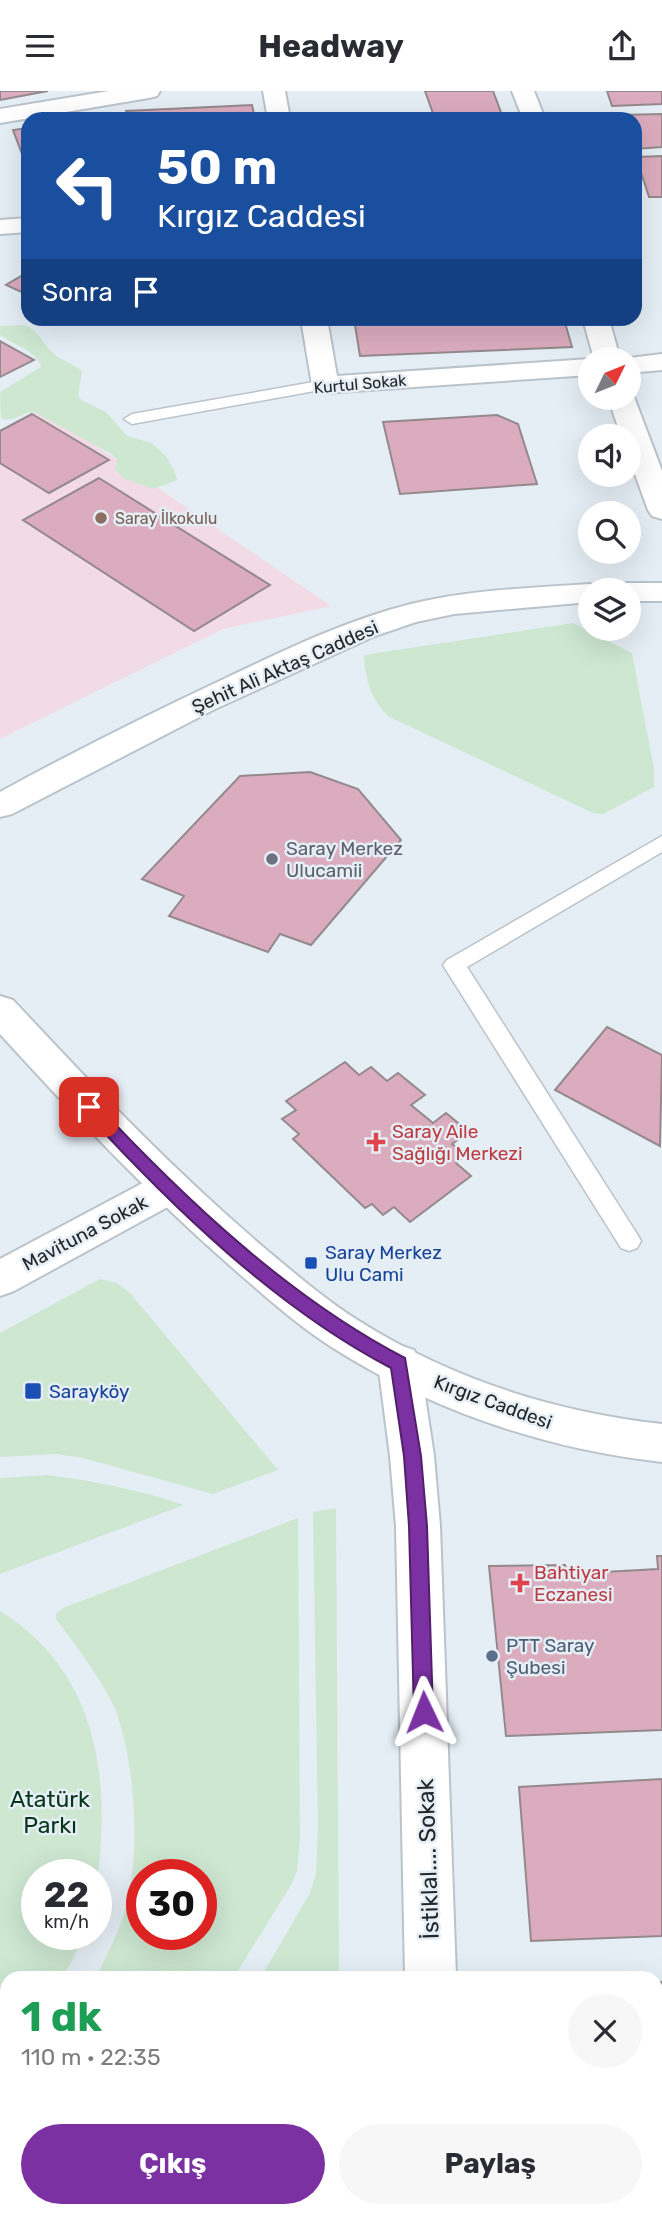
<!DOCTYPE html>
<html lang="tr">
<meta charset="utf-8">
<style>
body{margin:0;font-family:Rubik,sans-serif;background:#f7f7f7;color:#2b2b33;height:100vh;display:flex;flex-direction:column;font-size:26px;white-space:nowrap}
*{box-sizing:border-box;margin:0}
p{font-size:23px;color:#7c7c81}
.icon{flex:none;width:38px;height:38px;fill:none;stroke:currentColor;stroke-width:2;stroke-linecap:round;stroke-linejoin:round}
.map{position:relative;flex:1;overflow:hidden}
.side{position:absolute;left:0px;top:1880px;width:663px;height:247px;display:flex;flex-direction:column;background:#fff;border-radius:21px 21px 0 0;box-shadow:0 7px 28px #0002}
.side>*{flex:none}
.top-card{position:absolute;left:21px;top:21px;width:621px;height:214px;border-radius:21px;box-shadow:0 7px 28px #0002;background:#1a4fa0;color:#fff;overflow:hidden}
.needle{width:46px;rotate:47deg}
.fabs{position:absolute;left:578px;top:256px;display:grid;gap:14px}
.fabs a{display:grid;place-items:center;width:63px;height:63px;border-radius:50%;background:#fff;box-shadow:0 7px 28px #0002;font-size:35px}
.speed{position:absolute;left:21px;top:1768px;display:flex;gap:14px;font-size:35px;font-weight:700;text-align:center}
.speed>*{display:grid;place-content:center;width:91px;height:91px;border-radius:50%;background:#fff;box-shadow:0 7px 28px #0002;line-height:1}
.speed small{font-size:18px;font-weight:400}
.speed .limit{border:10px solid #d22;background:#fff;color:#111}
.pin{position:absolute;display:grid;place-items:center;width:60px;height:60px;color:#fff;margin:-30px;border-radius:14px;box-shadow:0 4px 10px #0006}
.me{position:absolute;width:77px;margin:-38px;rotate:358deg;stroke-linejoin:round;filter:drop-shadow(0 0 5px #0008)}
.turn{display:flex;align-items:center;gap:24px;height:147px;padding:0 21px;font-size:32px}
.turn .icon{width:91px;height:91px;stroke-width:2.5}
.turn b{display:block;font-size:49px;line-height:60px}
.then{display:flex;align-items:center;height:66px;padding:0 21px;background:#0003;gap:14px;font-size:26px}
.round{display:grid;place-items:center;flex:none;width:74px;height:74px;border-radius:37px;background:#f7f7f7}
.headline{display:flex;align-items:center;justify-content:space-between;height:119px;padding:0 21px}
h1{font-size:42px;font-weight:700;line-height:52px;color:#1e9e55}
.primary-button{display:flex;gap:14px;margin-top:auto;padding:14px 21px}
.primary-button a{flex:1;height:80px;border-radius:42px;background:#7c31a2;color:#fff;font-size:28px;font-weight:700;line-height:80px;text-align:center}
.primary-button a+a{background:#f7f7f7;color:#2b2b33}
header{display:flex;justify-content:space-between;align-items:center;height:91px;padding:0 21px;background:#fff;font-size:32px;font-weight:700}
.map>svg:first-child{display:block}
.education{fill:#f3dbe6}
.green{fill:#cde7d1;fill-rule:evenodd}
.building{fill:#dbacbd;stroke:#94898d;stroke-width:2}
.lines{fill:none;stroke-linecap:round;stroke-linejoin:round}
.service-casing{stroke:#bbc3ca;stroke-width:3}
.minor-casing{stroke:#bbc3ca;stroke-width:4}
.tertiary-casing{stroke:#bbc3ca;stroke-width:4}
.service{fill:#fff;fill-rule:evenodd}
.minor{fill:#fff;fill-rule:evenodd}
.tertiary{fill:#fff;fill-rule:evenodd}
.route{fill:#7c31a2;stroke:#512069;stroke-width:2}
.education-dot{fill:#8d6e63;stroke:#e5eef5;stroke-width:2.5}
.worship-dot{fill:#6b7280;stroke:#e5eef5;stroke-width:2.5}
.health-dot{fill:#e0444e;stroke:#e5eef5;stroke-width:2.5}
.transit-dot{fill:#1a4fb4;stroke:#e5eef5;stroke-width:2.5}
.service-dot{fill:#5c6f8a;stroke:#e5eef5;stroke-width:2.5}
.labels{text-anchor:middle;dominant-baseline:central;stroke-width:5;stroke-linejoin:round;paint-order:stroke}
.far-street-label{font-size:16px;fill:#24272a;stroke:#e5eef5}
.far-education-label{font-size:16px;fill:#785e54;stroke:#e5eef5;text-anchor:start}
.street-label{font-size:19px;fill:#24272a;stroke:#e5eef5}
.worship-label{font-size:19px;fill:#5b616d;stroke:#e5eef5;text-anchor:start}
.health-label{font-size:19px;fill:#be3a42;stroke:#e5eef5;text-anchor:start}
.transit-label{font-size:19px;fill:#164399;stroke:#e5eef5;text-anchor:start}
.service-label{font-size:19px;fill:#4e5e75;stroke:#e5eef5;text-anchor:start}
.near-park-label{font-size:23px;fill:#063517;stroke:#e5eef5}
.near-street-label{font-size:23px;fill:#24272a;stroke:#e5eef5}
</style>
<header><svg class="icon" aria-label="menu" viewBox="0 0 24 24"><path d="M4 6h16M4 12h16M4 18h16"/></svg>Headway<svg class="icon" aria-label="share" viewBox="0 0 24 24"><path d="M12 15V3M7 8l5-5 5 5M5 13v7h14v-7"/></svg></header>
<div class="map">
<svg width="662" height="2126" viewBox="0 0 662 2126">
<rect width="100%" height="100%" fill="#e5eef5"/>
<path class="education" d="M42 318 331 515 223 538 0 648V339Z"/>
<path class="green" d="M25 234C42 243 41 251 53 262 61 269 73 273 82 280L78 304 81 309 106 321 127 345 151 352 165 364 174 379 177 389 153 398 123 387 115 378 117 368 110 362 34 321C22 321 14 332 1 327L0 301 41 276C38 261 13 253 0 244V235Z
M573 532 632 562 654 678V696L603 723 593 722 390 626C371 610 365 588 364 564Z
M100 1188 117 1192 130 1202 278 1379 213 1403 83 1367 56 1363 0 1366V1242Z
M48 1384C95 1390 139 1399 184 1414L0 1483V1387Z
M336 1417 339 1886H261L310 1802 316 1783 318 1738 313 1421Z
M298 1427 300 1747 297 1780 291 1794 234 1886H96C106 1866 117 1845 124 1823 141 1766 136 1679 117 1623 106 1593 75 1554 56 1528V1523L63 1517ZM142 1783H201V1843H142Z
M0 1520C99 1581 112 1691 96 1798V1783H37V1843H84L70 1874 61 1886H7V1952L0 1960Z
M7 1991V2073L0 2079V1998Z
M185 2119H340L341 2126H190Z"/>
<path class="building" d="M0 0H48L0 9Z
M425 0H493L502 24 435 28Z
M607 0H662V13L612 15Z
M252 14 255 28H127L126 20Z
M662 23V56L635 58V28H622L621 24Z
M28 37V79L13 39Z
M662 65V106H649L636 66Z
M28 181V204L6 194Z
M354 228H564L572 256 360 265Z
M0 250 34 269 0 286Z
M32 323 109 369 49 402 0 372V340Z
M497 324 518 333 537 393 400 403 383 331Z
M99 387 270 494 194 540 23 429Z
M310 681 358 698 401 749 311 854 280 843 268 861 169 825 184 805 142 788 240 685Z
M607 936 662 964 660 1055 555 999Z
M345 971 359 984 371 976 387 990 398 982 425 1004 411 1014 433 1032 446 1022 469 1041 452 1053 466 1064 456 1072 471 1085 410 1131 394 1116 383 1124 372 1113 365 1117 293 1048 299 1043 282 1028 296 1019 286 1010Z
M657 1465H662V1639L506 1645 489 1475 565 1474 568 1483 658 1478Z
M662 1688V1845L531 1850 519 1696Z
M656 1891H662V2070L656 2071Z
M656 2107H662V2126H569L568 2119H656Z"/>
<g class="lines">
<defs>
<path id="service" d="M325 289 331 291 333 294 331 297 132 333 124 328 132 323Z
M662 745V761L467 876 637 1143 641 1150 637 1157 629 1160 621 1157 443 874 447 869Z"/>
<path id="minor" d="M109 0H160L157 5 149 7 0 32V18Z
M263 0H285L290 28H268Z
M28 127V141L0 143V129Z
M301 228H327L337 285 590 268V284L325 302 316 300 312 294Z
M662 263V279L628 282V268H621Z
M170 1080 184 1085 190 1096 184 1107 14 1200 0 1205V1168L156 1085Z
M399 1254 414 1259 420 1272 434 1365 440 1435 456 1886H405L396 1435 390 1365 378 1272 384 1259Z
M411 2119H465V2126H411Z"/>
<path id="tertiary" d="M512 0H534L545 28H523Z
M583 228H609L620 268H594Z
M628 300 634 306 662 380V428L652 425 648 419 628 364V345H621L608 306H628Z
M628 492H662V510H628V499H615L617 494Z
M590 493 603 499H590V511L454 523 416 531 375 545 215 618 12 723 0 726V701C75 660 151 622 228 586 287 558 347 529 411 513 469 499 530 497 590 493Z
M0 905 13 909C93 995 173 1079 262 1155 293 1181 324 1208 359 1230 451 1288 554 1321 662 1333V1371C545 1358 430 1319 330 1255 296 1233 266 1206 235 1179 151 1106 75 1025 0 943Z"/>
</defs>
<use href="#service" class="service-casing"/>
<use href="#minor" class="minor-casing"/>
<use href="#tertiary" class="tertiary-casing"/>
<use href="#service" class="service"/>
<use href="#minor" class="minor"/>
<use href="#tertiary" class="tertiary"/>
</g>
<path class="route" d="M89 1010 95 1012C184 1107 289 1207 405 1267L421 1365 427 1435 433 1621 430 1627 424 1630 417 1627 414 1621 409 1435 404 1365 391 1277C276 1217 171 1115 84 1020L82 1016Z"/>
<circle class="education-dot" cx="101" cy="427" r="7"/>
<circle class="worship-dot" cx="272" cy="768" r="7"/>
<g class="health-dot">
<path d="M372.5 1040.5h7v7h7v7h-7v7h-7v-7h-7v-7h7z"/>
<path d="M516.5 1481.5h7v7h7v7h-7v7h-7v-7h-7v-7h7z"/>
</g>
<g class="transit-dot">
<rect x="304" y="1165" width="14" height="14" rx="3.5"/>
<rect x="24" y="1291" width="18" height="18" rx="3.5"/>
</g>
<circle class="service-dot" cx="492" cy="1565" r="7"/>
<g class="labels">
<g class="far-street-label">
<text transform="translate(360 293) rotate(-5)">Kurtul Sokak</text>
</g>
<g class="far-education-label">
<text x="115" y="427">Saray İlkokulu</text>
</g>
<g class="street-label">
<text transform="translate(285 576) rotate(-24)">Şehit Ali Aktaş Caddesi</text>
<text transform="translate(85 1142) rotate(-28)">Mavituna Sokak</text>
<text transform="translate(493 1311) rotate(20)">Kırgız Caddesi</text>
</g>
<g class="worship-label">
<text x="286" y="757">Saray Merkez<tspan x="286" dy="22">Ulucamii</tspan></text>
</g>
<g class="health-label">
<text x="392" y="1040">Saray Aile<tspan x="392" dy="22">Sağlığı Merkezi</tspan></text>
<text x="534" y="1481">Bahtiyar<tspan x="534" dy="22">Eczanesi</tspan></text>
</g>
<g class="transit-label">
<text x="325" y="1161">Saray Merkez<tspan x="325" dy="22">Ulu Cami</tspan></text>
<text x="49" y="1300">Sarayköy</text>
</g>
<g class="service-label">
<text x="506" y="1554">PTT Saray<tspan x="506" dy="22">Şubesi</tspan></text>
</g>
<g class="near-park-label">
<text x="50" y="1708">Atatürk<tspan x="50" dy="26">Parkı</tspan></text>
</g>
<g class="near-street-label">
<text transform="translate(428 1768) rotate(-92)">İstiklal.... Sokak</text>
</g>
</g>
</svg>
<div class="fabs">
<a><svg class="needle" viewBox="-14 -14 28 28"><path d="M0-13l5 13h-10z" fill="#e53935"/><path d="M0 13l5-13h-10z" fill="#7c7c81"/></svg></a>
<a><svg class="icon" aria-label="sound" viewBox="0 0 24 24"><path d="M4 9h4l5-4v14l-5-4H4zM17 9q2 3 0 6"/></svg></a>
<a><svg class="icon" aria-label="search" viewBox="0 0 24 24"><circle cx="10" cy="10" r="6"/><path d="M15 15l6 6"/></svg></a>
<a><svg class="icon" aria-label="layers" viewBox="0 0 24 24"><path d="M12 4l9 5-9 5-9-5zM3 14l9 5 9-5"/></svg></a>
</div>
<div class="speed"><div>22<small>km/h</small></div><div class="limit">30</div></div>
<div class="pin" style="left:89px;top:1016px;background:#d93025"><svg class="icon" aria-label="arrive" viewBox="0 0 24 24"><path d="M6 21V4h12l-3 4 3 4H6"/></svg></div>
<svg class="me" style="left:424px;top:1621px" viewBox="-20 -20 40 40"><path d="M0-17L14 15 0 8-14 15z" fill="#7c31a2" stroke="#fff" stroke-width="4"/></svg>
<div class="top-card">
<div class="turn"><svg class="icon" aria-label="left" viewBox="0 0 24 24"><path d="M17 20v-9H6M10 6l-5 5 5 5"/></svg><div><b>50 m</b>Kırgız Caddesi</div></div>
<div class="then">Sonra<svg class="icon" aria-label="arrive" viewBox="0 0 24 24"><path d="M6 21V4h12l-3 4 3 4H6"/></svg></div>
</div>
<section class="side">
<div class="headline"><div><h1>1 dk</h1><p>110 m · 22:35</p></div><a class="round"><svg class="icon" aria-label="close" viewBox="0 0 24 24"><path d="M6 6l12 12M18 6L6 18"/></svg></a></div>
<div class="primary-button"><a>Çıkış</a><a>Paylaş</a></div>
</section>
</div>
